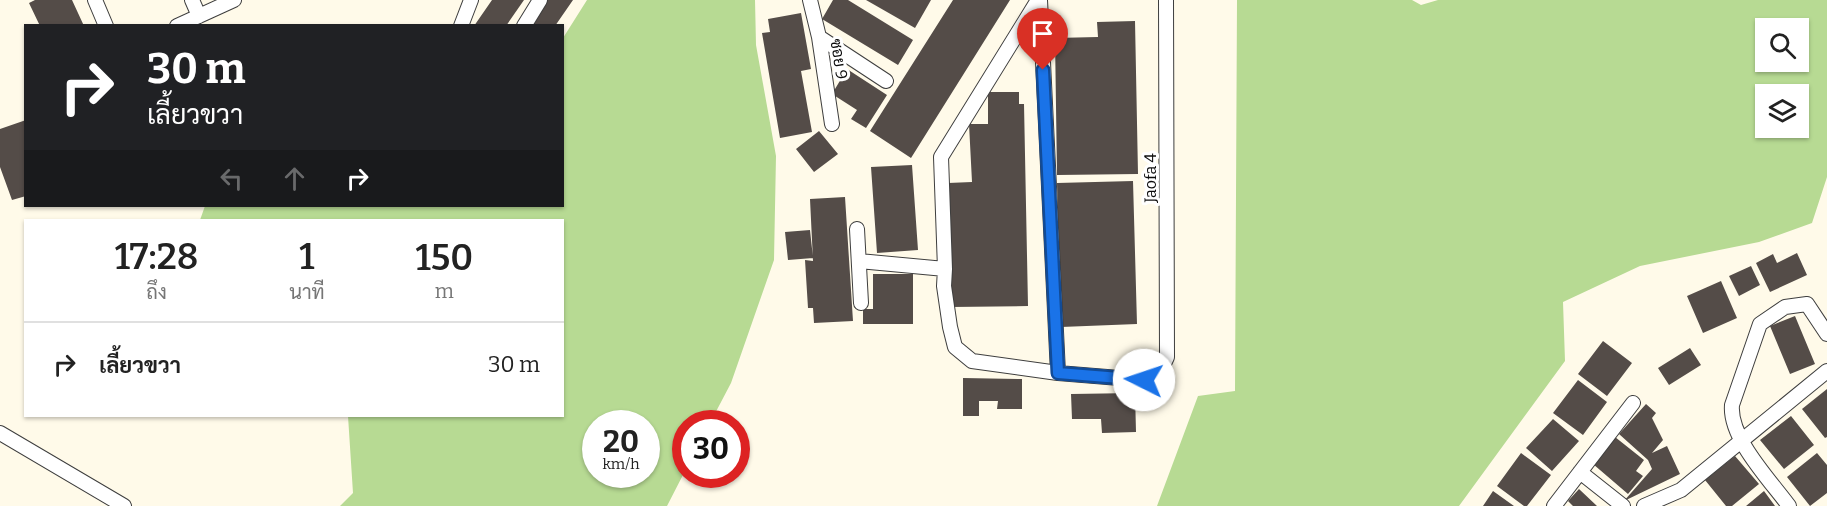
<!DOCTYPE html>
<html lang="th">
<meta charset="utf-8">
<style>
body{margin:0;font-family:Bitter,Sarabun,serif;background:#f6f6f6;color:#222;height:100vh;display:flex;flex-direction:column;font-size:22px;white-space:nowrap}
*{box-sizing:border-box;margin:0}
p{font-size:20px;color:#767676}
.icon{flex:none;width:33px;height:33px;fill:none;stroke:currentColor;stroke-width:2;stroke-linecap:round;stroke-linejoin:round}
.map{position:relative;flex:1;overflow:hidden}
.panel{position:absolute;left:24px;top:219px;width:540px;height:198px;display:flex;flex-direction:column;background:#fff;border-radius:0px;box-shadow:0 2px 4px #0004}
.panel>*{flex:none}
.hud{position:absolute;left:24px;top:24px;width:540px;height:183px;border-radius:0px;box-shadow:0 2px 4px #0004;background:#202124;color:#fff;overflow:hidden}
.tools{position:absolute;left:1755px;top:18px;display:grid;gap:12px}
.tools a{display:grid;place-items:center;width:54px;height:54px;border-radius:0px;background:#fff;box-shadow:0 2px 4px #0004;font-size:30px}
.speed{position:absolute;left:582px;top:410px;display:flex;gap:12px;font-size:30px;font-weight:700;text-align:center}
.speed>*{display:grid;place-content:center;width:78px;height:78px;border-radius:50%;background:#fff;box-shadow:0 2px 4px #0004;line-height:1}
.speed small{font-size:15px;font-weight:400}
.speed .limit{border:9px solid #d22;background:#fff;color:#111}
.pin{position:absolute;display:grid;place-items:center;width:51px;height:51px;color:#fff;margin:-62px -26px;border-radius:50% 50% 50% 0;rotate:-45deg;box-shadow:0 0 6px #0007}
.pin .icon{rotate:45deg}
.me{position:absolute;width:66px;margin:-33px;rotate:274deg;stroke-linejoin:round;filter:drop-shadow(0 0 4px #0008)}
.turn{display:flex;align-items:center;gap:21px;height:126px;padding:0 24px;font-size:27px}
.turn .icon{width:78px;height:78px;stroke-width:2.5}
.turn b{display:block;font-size:42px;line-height:51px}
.lanes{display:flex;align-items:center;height:57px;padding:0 24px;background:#0003;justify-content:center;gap:30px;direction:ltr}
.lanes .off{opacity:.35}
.eta{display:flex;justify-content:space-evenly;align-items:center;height:102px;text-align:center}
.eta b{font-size:36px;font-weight:600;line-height:42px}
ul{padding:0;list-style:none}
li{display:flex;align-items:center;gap:18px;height:84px;padding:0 24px;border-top:2px solid #e0e0e0}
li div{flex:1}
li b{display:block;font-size:22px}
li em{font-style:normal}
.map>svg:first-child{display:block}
.forest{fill:#b7da93;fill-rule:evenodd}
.building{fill:#544c48}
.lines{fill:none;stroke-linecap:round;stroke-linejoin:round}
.minor-casing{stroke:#3e3e3e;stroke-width:16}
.minor{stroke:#fff;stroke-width:14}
.route-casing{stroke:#114b97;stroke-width:15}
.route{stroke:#1a73e8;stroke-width:10}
.labels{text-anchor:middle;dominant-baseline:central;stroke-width:6;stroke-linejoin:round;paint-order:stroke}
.street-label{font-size:16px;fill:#0b0b0b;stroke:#fff}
</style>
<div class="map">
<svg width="1827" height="506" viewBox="0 0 1827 506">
<rect width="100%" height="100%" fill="#fffae9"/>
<path class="forest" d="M587 0H755L756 45 776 156 774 260 731 383 710 423H686L685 471 667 506H340L353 493 348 416H562V220H200L205 206H562L563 38ZM596 423H646V474H596Z
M1237 0H1412L1421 5 1438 0H1827V177L1812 223 1759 242 1640 266 1563 302 1565 361 1459 506H1157L1198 396 1235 391ZM1766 28H1798V62H1766ZM1766 94H1798V128H1766Z"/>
<path class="building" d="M35 0H72L84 26H40L29 3Z
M492 0H524L506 26H474Z
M547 0H573L555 26H528Z
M833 0H848L913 40 898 65 822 19Z
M866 0H931L915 28Z
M953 0H1010L911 158 870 131Z
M801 13 811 69 801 71 812 132 780 138 762 33 770 32 768 19Z
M1135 21 1138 174 1057 175 1055 38 1098 37 1097 22Z
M847 69 887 95 866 128 851 119 857 110 832 94Z
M988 92H1019V104H1024L1028 306 951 307 948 183 972 182 969 124H988Z
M26 120V196L12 200 0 167V129Z
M819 131 838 154 814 172 796 149Z
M912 165 918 250 877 253 871 167Z
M1133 181 1137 324 1061 327 1057 183Z
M845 197 853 321 814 323 813 308H808L805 260 813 261 810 199Z
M810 230 813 258 788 260 785 232Z
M1797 253 1807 275 1770 292 1756 263 1773 254 1777 263Z
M1751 266 1760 285 1739 296 1729 276Z
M873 274H913V324H863V309H873Z
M1721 281 1737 318 1703 333 1687 296Z
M1795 316 1815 364 1790 374 1770 326Z
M1603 341 1632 363 1607 396 1578 374Z
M1690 348 1701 365 1669 385 1658 368Z
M963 378 1022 379V409H997L998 401H979V416H963Z
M1578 380 1607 402 1583 435 1553 413Z
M1827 389V437L1825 438 1802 409Z
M1135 393 1136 432 1102 433 1101 419H1072L1071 394Z
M1646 404 1656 413 1652 418 1663 440 1652 453 1667 446 1680 474 1624 501 1652 469 1648 460 1619 434Z
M1791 416 1814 445 1784 469 1760 440Z
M1553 419 1579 441 1552 471 1526 448Z
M1615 437 1644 460 1636 471 1643 476 1628 494 1593 464Z
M1521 453 1551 475 1527 506H1524L1497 486Z
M1817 453 1827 465V493L1810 506 1787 477Z
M1735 456 1759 484 1732 506H1726L1705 480Z
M1579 489 1597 506H1573L1568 501Z
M1493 491 1514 506H1483Z
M1764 491 1775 506H1746Z"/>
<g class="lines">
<defs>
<path id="minor" d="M95 0 106 26
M192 0 199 16
M810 0 819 37 832 124
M1038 0 941 157 945 269 944 286 950 327 955 347 972 361 1058 373 1144 380 1160 372 1167 357 1166 0
M1040 0 1058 373
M177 26 234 0
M461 26 471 0
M524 26 540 0
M819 37 886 81
M857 229 861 303
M859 261 945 269
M0 433 124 506
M1580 472 1623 506
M1554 506 1633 403
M1644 506 1681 490 1827 371
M1789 506C1770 480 1729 438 1732 405L1760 324 1785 307 1807 304 1827 334"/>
</defs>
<use href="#minor" class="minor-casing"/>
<use href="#minor" class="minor"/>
</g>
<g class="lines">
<defs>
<path id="route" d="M1043 70 1058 373 1144 380"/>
</defs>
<use href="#route" class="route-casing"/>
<use href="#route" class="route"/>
</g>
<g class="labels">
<g class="street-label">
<text transform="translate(839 59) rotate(81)">ซอย 9</text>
<text transform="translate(1150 178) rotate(-90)">Jaofa 4</text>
</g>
</g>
</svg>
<div class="tools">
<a><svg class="icon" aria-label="search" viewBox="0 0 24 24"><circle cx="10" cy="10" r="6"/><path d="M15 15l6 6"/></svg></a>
<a><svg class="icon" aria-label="layers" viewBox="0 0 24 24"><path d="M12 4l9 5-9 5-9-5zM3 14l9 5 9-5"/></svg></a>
</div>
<div class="speed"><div>20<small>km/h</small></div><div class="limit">30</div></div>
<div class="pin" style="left:1043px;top:70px;background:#d93025"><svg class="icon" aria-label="arrive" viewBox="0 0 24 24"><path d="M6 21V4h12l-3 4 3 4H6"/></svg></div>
<svg class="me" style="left:1144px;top:380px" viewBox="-20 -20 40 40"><circle r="19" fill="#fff"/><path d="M0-13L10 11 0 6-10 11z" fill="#1a73e8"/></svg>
<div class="hud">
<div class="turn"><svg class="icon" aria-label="right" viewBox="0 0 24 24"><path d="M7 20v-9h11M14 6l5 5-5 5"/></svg><div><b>30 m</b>เลี้ยวขวา</div></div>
<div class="lanes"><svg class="icon off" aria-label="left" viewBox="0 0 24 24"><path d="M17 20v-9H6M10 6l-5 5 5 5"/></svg><svg class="icon off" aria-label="ahead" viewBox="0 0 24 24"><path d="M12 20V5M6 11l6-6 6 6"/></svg><svg class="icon" aria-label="right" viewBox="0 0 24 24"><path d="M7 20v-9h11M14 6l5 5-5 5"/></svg></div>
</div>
<section class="panel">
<div class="eta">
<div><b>17:28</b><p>ถึง</p></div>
<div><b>1</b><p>นาที</p></div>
<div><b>150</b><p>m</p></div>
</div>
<ul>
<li><svg class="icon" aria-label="right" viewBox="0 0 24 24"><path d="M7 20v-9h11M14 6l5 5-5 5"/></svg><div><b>เลี้ยวขวา</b></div><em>30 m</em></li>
</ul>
</section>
</div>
